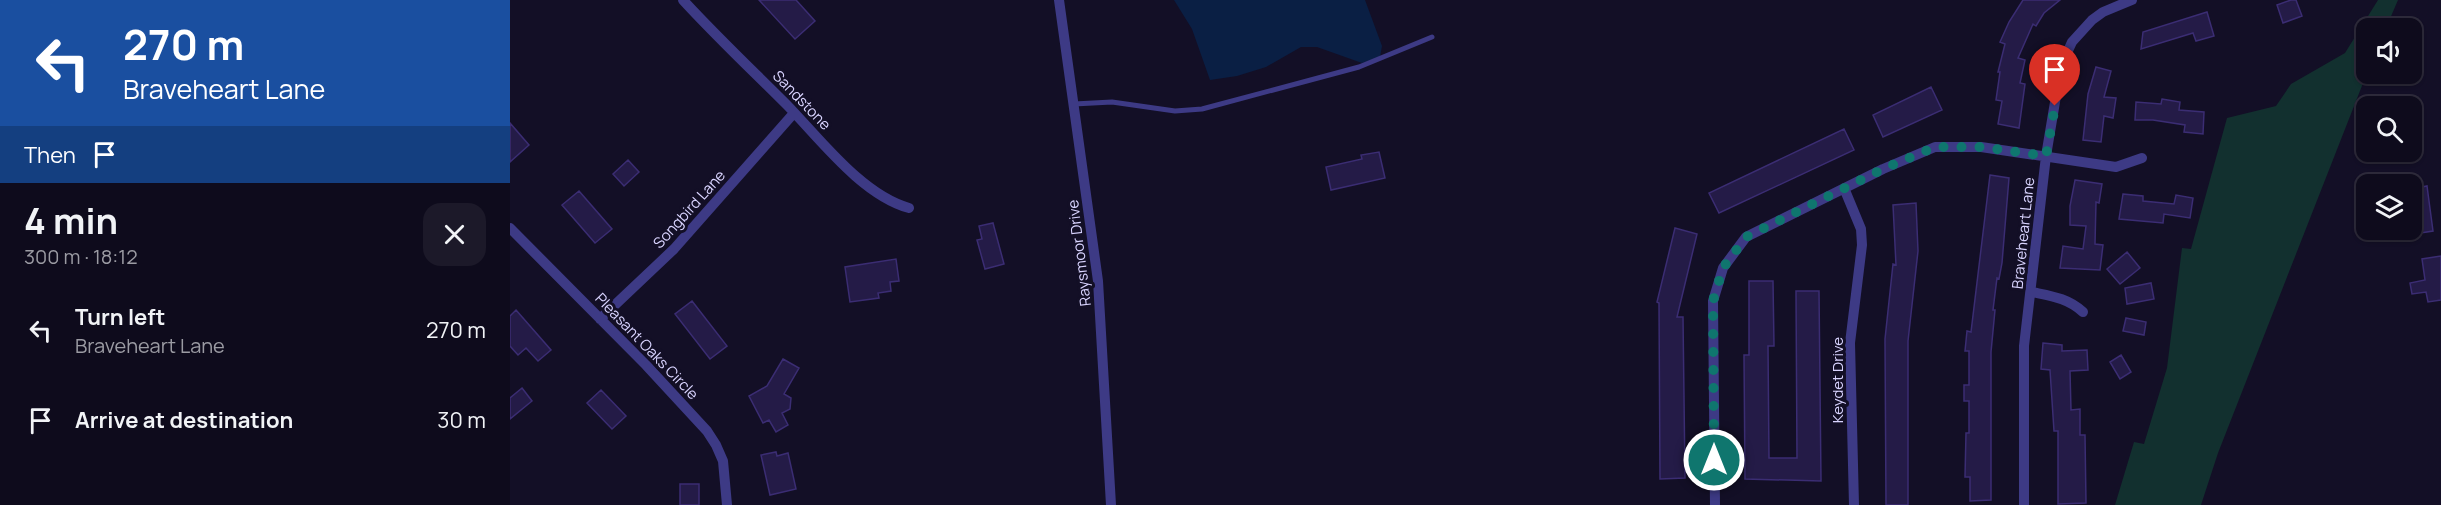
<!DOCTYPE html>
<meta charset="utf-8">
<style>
body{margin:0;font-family:Manrope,sans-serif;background:#1c1929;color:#f1f3f6;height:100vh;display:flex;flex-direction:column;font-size:22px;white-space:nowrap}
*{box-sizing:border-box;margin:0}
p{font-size:20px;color:#9b9ba3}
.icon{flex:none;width:33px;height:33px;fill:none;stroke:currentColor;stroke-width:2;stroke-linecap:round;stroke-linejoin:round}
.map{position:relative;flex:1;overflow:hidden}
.sheet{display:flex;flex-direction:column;background:#0e0b1c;width:510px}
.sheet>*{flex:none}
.guide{background:#1a4fa0;color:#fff;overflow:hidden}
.controls{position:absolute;left:1846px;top:18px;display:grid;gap:12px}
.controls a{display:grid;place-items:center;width:66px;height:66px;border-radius:12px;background:#0e0b1c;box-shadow:0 2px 4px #0004,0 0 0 2px #2e2b3b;font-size:30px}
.pin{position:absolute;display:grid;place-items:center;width:51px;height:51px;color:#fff;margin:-62px -26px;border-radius:50% 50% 50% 0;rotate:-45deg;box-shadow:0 0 6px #0007}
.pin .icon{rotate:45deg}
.me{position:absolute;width:66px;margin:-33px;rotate:0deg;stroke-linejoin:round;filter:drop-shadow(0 0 4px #0008)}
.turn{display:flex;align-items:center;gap:21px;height:126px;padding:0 24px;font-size:27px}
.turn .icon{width:78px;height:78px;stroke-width:2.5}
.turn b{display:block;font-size:42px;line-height:51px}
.then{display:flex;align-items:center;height:57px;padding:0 24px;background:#0003;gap:12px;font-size:22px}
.round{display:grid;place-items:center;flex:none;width:63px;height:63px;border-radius:18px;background:#1c1929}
.head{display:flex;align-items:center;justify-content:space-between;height:102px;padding:0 24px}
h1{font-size:36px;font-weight:700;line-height:45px}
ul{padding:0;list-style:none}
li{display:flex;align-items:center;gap:18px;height:90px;padding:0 24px}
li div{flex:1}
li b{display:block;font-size:22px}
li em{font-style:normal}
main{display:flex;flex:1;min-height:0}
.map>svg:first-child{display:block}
.green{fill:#12302f}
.water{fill:#0a1f44}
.building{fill:#241b47;stroke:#3b2d73;stroke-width:1.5}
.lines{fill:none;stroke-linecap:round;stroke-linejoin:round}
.lane{stroke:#3d3a85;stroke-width:5}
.street{stroke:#3d3a85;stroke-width:10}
.route{stroke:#0f766e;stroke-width:10;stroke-dasharray:0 18}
.labels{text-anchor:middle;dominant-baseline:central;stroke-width:6;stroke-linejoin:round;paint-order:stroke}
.street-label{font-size:15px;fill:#d9d4ff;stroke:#130f26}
</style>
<main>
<section class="sheet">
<div class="guide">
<div class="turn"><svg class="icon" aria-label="left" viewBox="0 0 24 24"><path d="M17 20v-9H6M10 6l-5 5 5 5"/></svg><div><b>270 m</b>Braveheart Lane</div></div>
<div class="then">Then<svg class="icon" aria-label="arrive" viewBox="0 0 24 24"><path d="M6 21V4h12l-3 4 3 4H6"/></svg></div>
</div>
<div class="head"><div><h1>4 min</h1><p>300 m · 18:12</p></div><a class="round"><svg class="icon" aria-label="close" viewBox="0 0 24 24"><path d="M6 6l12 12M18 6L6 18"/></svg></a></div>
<ul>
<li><svg class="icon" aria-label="left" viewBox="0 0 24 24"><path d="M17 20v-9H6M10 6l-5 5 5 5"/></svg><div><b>Turn left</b><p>Braveheart Lane</p></div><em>270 m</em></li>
<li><svg class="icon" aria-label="arrive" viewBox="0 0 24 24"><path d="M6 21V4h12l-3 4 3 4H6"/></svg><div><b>Arrive at destination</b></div><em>30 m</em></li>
</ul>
</section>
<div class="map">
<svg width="1931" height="505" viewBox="0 0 1931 505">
<rect width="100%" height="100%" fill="#130f26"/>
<path class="green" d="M1868 0H1888L1876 28H1857V73L1708 453 1691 505H1605L1624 442 1634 444 1657 368 1672 248 1681 249 1717 118 1766 106 1781 84 1835 53Z"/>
<path class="water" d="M664 0H855L872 46 870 57 852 63 807 47H791L756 67 727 76 700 80 682 29Z"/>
<path class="building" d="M249 0H286L305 21 285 39Z
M1513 0H1550L1534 13 1526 26 1523 24 1508 58 1515 60 1510 83 1515 84 1509 128 1488 124 1492 101 1486 100 1490 72H1488L1495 44 1490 42 1499 22Z
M1781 0H1786L1792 16 1773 23 1767 5Z
M1697 12 1704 36 1686 41 1683 33 1631 49 1633 32Z
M1586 67 1601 71 1594 97 1606 98 1603 118 1594 116 1591 142 1573 140 1578 94Z
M1421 87 1432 110 1373 137 1363 115Z
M1652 99 1670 102 1669 110 1694 112 1693 134 1674 132 1675 125 1643 120H1625L1626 102 1651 104Z
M0 123 19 145 0 162Z
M1334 129 1344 150 1209 213 1199 193Z
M869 152 875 178 821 190 816 167 852 159 851 155Z
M118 160 129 172 114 186 103 174Z
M1480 175 1499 178 1492 263 1489 279 1487 278 1483 310H1485L1481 352V500L1460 501V477H1455L1456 433H1459V401H1454V385H1459V351H1455L1457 331 1461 332Z
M1565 180 1592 184 1589 203 1586 202 1585 244 1593 245 1590 270 1550 268 1553 246 1573 249 1576 226 1560 225V206Z
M1917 186 1923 231 1904 234 1902 189Z
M69 191 102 229 85 243 52 205Z
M1613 194 1633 196V201L1664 204 1666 195 1683 198 1680 218 1654 214 1653 223 1609 219Z
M1406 203 1408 251 1398 341V505H1376L1375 339 1383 264 1386 265 1383 205Z
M483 223 494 264 475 269 467 240 472 239 469 226Z
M1165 228 1187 234 1167 317H1173L1175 478 1150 479 1149 303 1147 302Z
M1617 252 1630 268 1610 284 1597 269Z
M1931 256V300L1918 302 1916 292 1902 294 1900 283 1915 280 1912 259Z
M386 259 389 281 380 282 381 291 368 293 369 298 340 302 335 267Z
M1239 281H1263L1264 346H1258L1259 458H1287L1286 291H1309L1311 481 1235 479 1234 355H1239Z
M1641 283 1644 299 1617 304 1615 288Z
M182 301 217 346 200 359 165 314Z
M6 310 41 350 28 361 16 348 8 355 0 346V316Z
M1616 318 1636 322 1634 335 1613 331Z
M1533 343 1552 345V351L1577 350 1578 370 1560 371 1561 410 1570 409V435H1575L1576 503 1548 504V431H1544L1540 370 1531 369Z
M1611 355 1621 372 1610 379 1600 362Z
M273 359 289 368 274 394 281 398 280 409 272 413 278 425 266 432 259 420 253 423 239 396 257 386Z
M12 388 22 401 0 419V398Z
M91 390 116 416 102 429 77 403Z
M266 452 267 456 278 453 286 489 260 495 251 455Z
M170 484H189V505H170Z"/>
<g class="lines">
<path class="lane" d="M564 104 602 102 665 111 692 109 849 67 922 37"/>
<path class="street" d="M173 0C206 36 242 70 277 105 310 139 352 195 399 208
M549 0 588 281 601 505
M1334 188 1351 229 1352 245 1340 343 1344 505
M0 228 136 365 197 431 206 445 213 461 217 505
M1522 292C1541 296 1558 298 1573 312
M90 319 164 249 284 113
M1205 505 1203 301 1213 268 1236 237 1373 169 1425 147H1471L1606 167 1632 158
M1514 505V346L1536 156 1551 66 1562 42 1582 20 1593 12 1622 0"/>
</g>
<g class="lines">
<path class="route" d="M1204 460 1203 301 1213 268 1236 237 1373 169 1425 147H1471L1536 156 1545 106"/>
</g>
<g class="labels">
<g class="street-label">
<text transform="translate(292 100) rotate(46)">Sandstone</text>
<text transform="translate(179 209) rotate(-48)">Songbird Lane</text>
<text transform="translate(1513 233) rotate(-84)">Braveheart Lane</text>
<text transform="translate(569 253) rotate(-97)">Raysmoor Drive</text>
<text transform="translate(137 346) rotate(46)">Pleasant Oaks Circle</text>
<text transform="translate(1327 380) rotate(-90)">Keydet Drive</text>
</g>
</g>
</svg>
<div class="controls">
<a><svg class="icon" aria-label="sound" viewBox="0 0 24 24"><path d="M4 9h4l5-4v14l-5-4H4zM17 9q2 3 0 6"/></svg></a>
<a><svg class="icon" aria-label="search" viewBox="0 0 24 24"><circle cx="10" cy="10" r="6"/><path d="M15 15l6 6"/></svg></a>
<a><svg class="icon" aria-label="layers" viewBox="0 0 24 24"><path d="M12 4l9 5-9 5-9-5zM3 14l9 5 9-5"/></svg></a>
</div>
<div class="pin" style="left:1545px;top:106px;background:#d93025"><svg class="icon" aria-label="arrive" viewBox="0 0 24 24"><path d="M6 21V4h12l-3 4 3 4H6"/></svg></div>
<svg class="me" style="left:1204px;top:460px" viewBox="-20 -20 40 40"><circle r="17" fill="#0f766e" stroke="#fff" stroke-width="3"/><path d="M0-11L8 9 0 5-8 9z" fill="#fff"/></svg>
</div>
</main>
